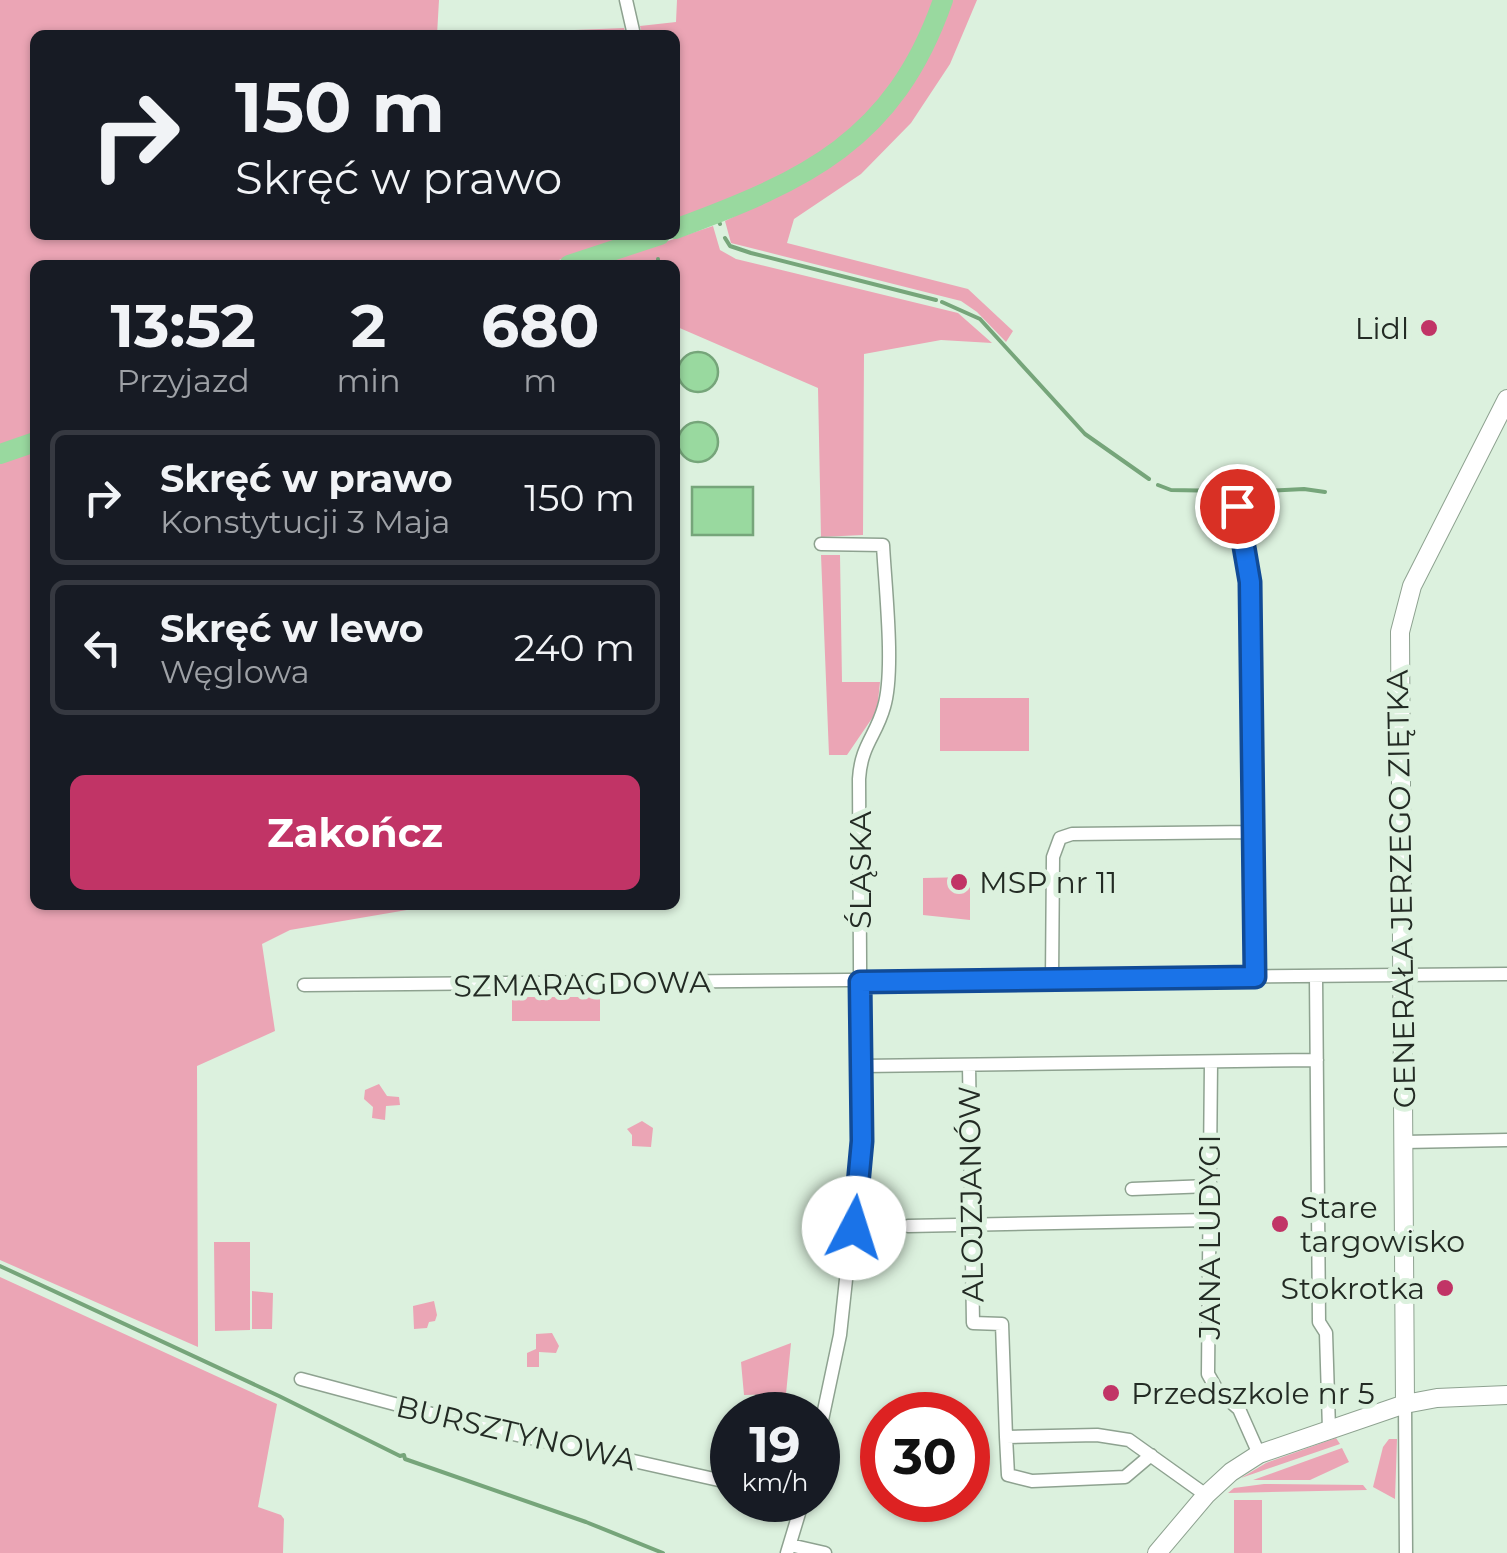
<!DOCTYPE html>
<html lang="pl">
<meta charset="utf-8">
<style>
body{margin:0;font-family:Montserrat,sans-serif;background:#242831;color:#f1f3f6;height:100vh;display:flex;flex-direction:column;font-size:38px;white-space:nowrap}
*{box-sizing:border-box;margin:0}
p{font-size:32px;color:#9ea1a6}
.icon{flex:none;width:55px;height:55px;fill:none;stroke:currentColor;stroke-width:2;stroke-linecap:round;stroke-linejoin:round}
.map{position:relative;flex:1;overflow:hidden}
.sheet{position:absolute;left:30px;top:260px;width:650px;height:650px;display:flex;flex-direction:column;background:#171b24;border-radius:15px;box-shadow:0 2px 8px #0004}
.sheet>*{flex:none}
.hud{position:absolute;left:30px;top:30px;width:650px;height:210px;border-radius:15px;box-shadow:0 2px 8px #0004;background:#171b24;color:#f1f3f6;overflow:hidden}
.speed{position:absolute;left:710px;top:1392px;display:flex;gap:20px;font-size:50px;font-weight:700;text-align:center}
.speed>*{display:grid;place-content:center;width:130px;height:130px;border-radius:50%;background:#171b24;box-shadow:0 2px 8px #0004;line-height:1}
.speed small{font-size:25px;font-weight:400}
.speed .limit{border:15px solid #d22;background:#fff;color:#111}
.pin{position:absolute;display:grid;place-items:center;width:85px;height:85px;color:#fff;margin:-42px;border:5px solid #fff;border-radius:50%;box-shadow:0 2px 10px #0007}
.me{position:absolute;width:110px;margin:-55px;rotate:5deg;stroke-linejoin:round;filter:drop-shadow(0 0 8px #0008)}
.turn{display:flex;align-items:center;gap:35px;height:210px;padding:0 40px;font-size:45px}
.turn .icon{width:130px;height:130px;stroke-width:2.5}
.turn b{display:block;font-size:70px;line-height:85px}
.eta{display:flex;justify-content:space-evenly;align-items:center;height:170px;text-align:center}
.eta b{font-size:60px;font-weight:700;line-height:70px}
.cta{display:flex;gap:20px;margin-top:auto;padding:20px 40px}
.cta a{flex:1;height:115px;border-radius:15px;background:#c13466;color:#fff;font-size:40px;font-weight:700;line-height:115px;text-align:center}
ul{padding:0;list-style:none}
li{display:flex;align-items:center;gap:30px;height:135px;margin:0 20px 15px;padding:0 20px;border:5px solid #363941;border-radius:15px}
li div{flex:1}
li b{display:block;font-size:38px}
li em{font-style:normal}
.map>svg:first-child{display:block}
.green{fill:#eba5b5}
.water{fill:#99d99f;stroke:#76a57a;stroke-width:2.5}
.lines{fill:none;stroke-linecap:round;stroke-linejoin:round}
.stream{stroke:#76a57a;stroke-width:4}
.river{stroke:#99d99f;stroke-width:20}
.street-casing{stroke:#8ea290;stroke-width:15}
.secondary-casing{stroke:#8ea290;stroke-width:20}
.street{stroke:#fff;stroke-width:12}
.secondary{stroke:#fff;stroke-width:18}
.route-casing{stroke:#114b97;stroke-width:25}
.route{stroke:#1a73e8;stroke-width:18}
.poi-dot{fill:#c13466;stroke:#dcf1de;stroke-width:4}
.labels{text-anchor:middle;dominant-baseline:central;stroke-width:10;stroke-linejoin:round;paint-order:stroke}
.poi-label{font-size:30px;fill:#232b24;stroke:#dcf1de;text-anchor:start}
.street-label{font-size:30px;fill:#232b24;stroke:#dcf1de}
</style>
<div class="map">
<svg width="1507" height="1553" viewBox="0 0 1507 1553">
<rect width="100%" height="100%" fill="#dcf1de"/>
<path class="green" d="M0 0H439L437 35H35V235H633L544 265H35V435L0 446Z
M677 0H934C922 28 910 58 893 83 844 157 755 192 675 220V35H642L640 26 676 22Z
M946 0H977L950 64 911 123 861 174 794 219 787 243 968 289 1013 331 1006 342 977 312 961 301 731 243 725 221C812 176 879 142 928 51 936 35 940 17 946 0Z
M624 28 626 35H550V31Z
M713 226 720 250 736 259 958 313 992 343 941 340 864 354 863 535 821 537 818 388 675 326V265H596Z
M35 449V905H436L290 930 262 944 275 1031 197 1066 198 1347 0 1260V460Z
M821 555H840L842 682H880L877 711 847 755H829Z
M940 698H1029V751H940Z
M970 877V920L923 915V878Z
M512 997H600V1021H512Z
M379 1084 387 1096 399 1097 400 1105 386 1106 385 1120 372 1118 373 1107 364 1099 365 1090Z
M642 1121 653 1128 651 1147 632 1146V1135L627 1129Z
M214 1242H250V1330L215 1331Z
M0 1277 277 1404 258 1507 281 1515 284 1519 283 1553H0Z
M252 1291 273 1293 272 1329H252Z
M434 1301 437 1315 435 1321 429 1322 427 1328 414 1329 413 1306Z
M552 1333 559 1346 556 1353 539 1352V1367H527V1353L536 1349V1334Z
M791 1343 786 1394 744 1395 741 1362Z
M1336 1438 1340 1444 1241 1478 1266 1463Z
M1389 1439H1397L1395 1499 1373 1487 1383 1447Z
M1342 1448 1349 1462 1310 1480H1253Z
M1264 1484 1363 1485 1367 1490 1228 1493 1234 1488Z
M1234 1500H1262V1553H1234Z"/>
<path class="water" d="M678 372a20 20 0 1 1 40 0a20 20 0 1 1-40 0Z
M678 442a20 20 0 1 1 40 0a20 20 0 1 1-40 0Z
M692 487H753V535H692Z"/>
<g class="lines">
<path class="stream" d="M716 215 720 224
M652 238 654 245
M725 238 730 246 751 253 936 300
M658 259V265
M942 302 980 319 1085 434 1149 479
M1158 485 1171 490 1227 491
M1243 492 1304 489 1325 492
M0 1266 279 1396 400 1456 404 1455 405 1459 586 1522 663 1553"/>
<path class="river" d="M675 229C805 181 894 141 943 0
M569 265 660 235
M0 454 35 442"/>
<defs>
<path id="street" d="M626 0 634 35
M1237 506 1250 581 1255 977
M1316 977 1319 1322 1326 1333 1329 1429
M1052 979 1053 857 1060 838 1072 834 1254 832
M304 985 1507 974
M1211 1062 1208 1374 1217 1390 1239 1409 1259 1454
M969 1065 973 1323 1002 1324 1006 1437 1097 1435 1129 1440 1206 1495
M862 1066 1317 1060
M1404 1142 1507 1140
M1132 1189 1209 1186
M908 1226 1209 1220
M301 1379 477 1426 732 1483
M1405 1404 1406 1553
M1006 1437 1008 1475 1032 1481 1125 1477 1151 1455
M818 1439 840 1335 861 1141 859 779C861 745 876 736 884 707 895 671 885 585 883 545L821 544
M790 1545 825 1553
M787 1553 803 1500"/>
<path id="secondary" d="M1405 1404 1400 632 1412 586 1507 399
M1157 1553 1206 1495 1231 1472 1259 1454 1405 1404 1437 1398 1507 1395"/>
</defs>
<use href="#street" class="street-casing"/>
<use href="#secondary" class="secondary-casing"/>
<use href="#street" class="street"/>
<use href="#secondary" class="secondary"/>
</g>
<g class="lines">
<defs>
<path id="route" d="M854 1228 862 1141 860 982 1255 977 1250 582 1237 506"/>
</defs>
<use href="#route" class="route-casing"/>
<use href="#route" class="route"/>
</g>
<g class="poi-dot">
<circle cx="1429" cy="328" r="10"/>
<circle cx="959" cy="882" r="10"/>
<circle cx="1280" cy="1224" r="10"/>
<circle cx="1445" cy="1288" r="10"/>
<circle cx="1111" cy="1393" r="10"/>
</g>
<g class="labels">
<g class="poi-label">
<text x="1409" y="328" text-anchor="end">Lidl</text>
<text x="979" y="882">MSP nr 11</text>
<text x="1300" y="1207">Stare<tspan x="1300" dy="34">targowisko</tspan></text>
<text x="1425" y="1288" text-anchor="end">Stokrotka</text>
<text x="1131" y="1393">Przedszkole nr 5</text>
</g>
<g class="street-label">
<text transform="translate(860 870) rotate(-90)">ŚLĄSKA</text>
<text transform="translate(1401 889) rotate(-91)">GENERAŁA JERZEGO ZIĘTKA</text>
<text transform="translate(582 984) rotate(-1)">SZMARAGDOWA</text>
<text transform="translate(971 1194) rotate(-91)">ALOJZJANÓW</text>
<text transform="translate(1209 1237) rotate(-90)">JANA LUDYGI</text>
<text transform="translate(516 1433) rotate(13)">BURSZTYNOWA</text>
</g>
</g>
</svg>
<div class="speed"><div>19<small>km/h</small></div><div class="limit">30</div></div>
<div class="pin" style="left:1237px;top:506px;background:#d93025"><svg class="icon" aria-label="arrive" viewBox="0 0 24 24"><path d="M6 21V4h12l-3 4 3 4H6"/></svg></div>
<svg class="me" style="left:854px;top:1228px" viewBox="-20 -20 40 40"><circle r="19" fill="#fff"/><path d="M0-13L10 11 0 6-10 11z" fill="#1a73e8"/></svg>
<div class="hud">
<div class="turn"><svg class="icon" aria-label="right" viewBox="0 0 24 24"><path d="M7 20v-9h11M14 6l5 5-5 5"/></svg><div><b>150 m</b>Skręć w prawo</div></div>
</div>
<section class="sheet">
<div class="eta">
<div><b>13:52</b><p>Przyjazd</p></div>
<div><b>2</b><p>min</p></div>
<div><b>680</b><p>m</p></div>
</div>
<ul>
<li><svg class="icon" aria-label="right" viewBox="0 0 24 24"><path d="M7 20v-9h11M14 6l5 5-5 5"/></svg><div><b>Skręć w prawo</b><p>Konstytucji 3 Maja</p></div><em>150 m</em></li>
<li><svg class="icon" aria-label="left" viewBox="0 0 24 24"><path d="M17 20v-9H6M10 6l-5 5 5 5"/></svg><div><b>Skręć w lewo</b><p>Węglowa</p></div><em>240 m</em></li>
</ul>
<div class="cta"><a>Zakończ</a></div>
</section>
</div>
